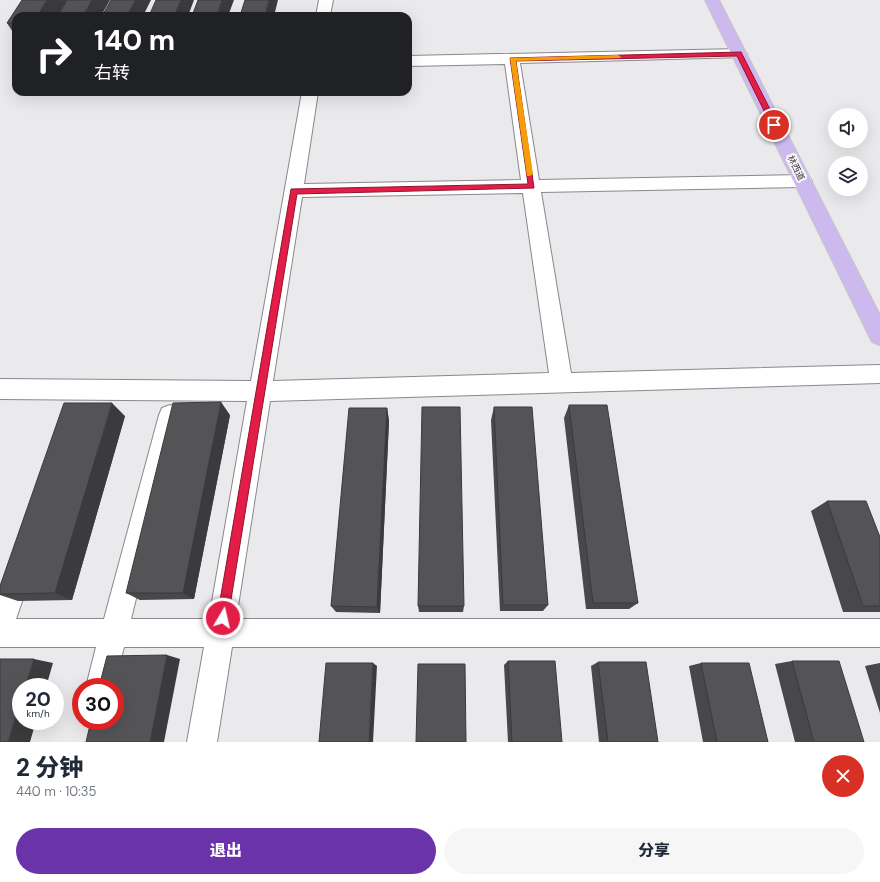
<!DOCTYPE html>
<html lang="zh">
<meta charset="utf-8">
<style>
body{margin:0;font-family:"DM Sans","Noto Sans SC",sans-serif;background:#f6f6f7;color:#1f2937;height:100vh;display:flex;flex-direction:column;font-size:15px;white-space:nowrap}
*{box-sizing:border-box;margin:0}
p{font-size:13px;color:#747a83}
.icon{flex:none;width:22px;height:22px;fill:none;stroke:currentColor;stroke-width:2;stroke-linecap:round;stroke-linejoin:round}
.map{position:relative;height:742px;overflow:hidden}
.sheet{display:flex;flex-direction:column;background:#fff;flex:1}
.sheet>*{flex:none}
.top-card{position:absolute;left:12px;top:12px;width:400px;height:84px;border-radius:12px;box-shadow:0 4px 16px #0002;background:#202124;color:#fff;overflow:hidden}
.fabs{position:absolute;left:828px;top:108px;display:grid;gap:8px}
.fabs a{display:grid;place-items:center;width:40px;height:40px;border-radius:50%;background:#fff;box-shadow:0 4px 16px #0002;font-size:20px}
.speed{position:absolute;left:12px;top:678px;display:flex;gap:8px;font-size:20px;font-weight:700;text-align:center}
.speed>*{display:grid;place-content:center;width:52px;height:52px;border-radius:50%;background:#fff;box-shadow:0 4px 16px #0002;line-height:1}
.speed small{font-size:10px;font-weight:400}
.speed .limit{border:6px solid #d22;background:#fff;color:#111}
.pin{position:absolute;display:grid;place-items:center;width:34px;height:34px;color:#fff;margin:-17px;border:2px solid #fff;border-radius:50%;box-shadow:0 1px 4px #0007}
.me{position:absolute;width:44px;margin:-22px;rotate:9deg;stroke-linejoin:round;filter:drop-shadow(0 0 3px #0008)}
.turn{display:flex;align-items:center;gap:14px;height:84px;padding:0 16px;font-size:18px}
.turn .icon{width:52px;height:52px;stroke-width:2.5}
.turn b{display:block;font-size:28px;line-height:34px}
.round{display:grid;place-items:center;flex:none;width:42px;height:42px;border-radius:21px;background:#f6f6f7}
.head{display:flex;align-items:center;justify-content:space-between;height:68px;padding:0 16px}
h1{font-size:24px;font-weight:800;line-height:30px}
.button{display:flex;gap:8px;margin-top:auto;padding:8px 16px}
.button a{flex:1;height:46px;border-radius:24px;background:#6a33aa;color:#fff;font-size:16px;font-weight:800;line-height:46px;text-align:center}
.button a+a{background:#f6f6f7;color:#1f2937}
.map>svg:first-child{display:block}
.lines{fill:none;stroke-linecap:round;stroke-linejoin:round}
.minor-casing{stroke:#89888c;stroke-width:2}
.major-casing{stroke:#c7c7c7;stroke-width:2}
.minor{fill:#fff;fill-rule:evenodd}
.major{fill:#cdb9ee;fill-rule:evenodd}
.wall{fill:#48474a}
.shaded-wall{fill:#3b3a3c}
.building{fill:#545356;stroke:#3b3a3c}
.route{fill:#e11d48;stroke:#92132f}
.slow{fill:#f59e0b}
.labels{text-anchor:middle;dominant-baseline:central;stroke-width:4;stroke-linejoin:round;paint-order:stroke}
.far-street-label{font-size:9px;fill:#373738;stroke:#f7f6fa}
</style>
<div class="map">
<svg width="880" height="742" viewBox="0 0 880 742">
<rect width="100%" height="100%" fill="#eae9ec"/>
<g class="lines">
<defs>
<path id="minor" d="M319 0H333L330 16H316Z
M739 49 744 51 747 54 744 57 520 63 539 180 803 175 809 177 812 181 809 185 803 187 541 192 571 373 880 365V383L270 401 236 619H880V647H232L217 742H187L204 647H124L114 687H86L96 647H0V588L11 560 20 556 29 560 33 569 16 619H104L159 415 162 408 170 405 178 408 181 415 131 619H209L247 401 0 399V379L251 381 302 92H318L304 184 521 180 505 64 408 66V56ZM523 193 549 373 273 381 302 197Z"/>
<path id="major" d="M705 0H719L880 315V345L872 342Z"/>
</defs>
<use href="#minor" class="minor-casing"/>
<use href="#major" class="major-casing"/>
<use href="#minor" class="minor"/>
<use href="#major" class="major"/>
</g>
<path class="wall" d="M16 16V37L7 23Z
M569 405 638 603 629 609H586L564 418Z
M494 407 548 605 543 611H500L491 420Z
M387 408 389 421 380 613 336 612 331 606Z
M230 415 194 599 140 600 126 593Z
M125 416 72 600 18 601 0 595V586Z
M827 501 880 537V612H843L811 511Z
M418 606H464L463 612H419Z
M508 661 562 742H508L504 665Z
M792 661 864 742H795L775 664Z
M598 662 658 742H599L591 666Z
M701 663 768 742H703L689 666Z
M880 663V713L865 666Z"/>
<path class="shaded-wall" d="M47 0H67L58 16H37Z
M92 0H110L101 16H83Z
M135 0H151L143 16H127Z
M181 0H194L188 16H174Z
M222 0H234L228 16H217Z
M269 0H278L274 16H265Z
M221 402 230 415 194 599 183 593Z
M112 403 125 416 72 600 55 593Z
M387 408 389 421 380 613 377 607Z
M167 655 180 659 164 742H150Z
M34 659 53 663 46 687H25Z
M373 663 377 666 373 742H369Z
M21 700V721H36L30 742H8Z"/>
<path class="building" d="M22 0H47L37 16H16V23H7Z
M67 0H92L83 16H58Z
M111 0H135L127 16H102Z
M156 0H181L174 16H149Z
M198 0H222L217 16H192Z
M245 0H269L265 16H240Z
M221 402 183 593H126L173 403Z
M64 403H112L55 593 0 594V586Z
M569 405H607L638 603H593Z
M422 407H460L464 606H418Z
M494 407H532L548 605H503Z
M349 408H387L377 607 331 606Z
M827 501H866L880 537V606H863Z
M167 655 150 742H86L91 721H115V687H99L107 656Z
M0 659H34L25 687H21V700L8 742H0Z
M508 661H555L562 742H512Z
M792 661H839L864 742H814Z
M598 662H646L658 742H608Z
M326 663H373L369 742H319Z
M701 663H749L768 742H717Z
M418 664H465L466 742H416Z"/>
<path class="route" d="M741 52 778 125 777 126 771 125 737 56 516 61 534 188 297 194 228 618 227 622 223 624 219 622 217 618 291 189 528 184 510 58Z"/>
<path class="slow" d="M618 55 621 57 620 58 516 61 533 174 530 176H527L510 58Z"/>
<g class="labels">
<g class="far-street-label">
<text transform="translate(796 168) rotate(63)">林西道</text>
</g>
</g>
</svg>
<div class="fabs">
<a><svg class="icon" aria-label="sound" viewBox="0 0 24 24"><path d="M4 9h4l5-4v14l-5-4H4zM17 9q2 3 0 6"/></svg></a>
<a><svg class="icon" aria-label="layers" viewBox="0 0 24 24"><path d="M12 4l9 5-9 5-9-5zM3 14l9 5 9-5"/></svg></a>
</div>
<div class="speed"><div>20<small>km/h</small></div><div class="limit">30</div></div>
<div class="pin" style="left:774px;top:125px;background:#d93025"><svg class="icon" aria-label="arrive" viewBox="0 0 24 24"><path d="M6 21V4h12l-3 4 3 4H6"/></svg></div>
<svg class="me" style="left:223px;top:618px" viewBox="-20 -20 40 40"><circle r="17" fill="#e11d48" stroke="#fff" stroke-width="3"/><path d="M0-11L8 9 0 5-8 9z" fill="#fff"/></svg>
<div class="top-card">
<div class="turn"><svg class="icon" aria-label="right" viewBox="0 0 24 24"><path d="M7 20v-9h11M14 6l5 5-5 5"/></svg><div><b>140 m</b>右转</div></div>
</div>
</div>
<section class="sheet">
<div class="head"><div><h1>2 分钟</h1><p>440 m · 10:35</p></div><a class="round" style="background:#d93025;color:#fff"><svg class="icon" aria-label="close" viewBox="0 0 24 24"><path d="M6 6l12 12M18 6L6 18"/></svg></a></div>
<div class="button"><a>退出</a><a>分享</a></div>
</section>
